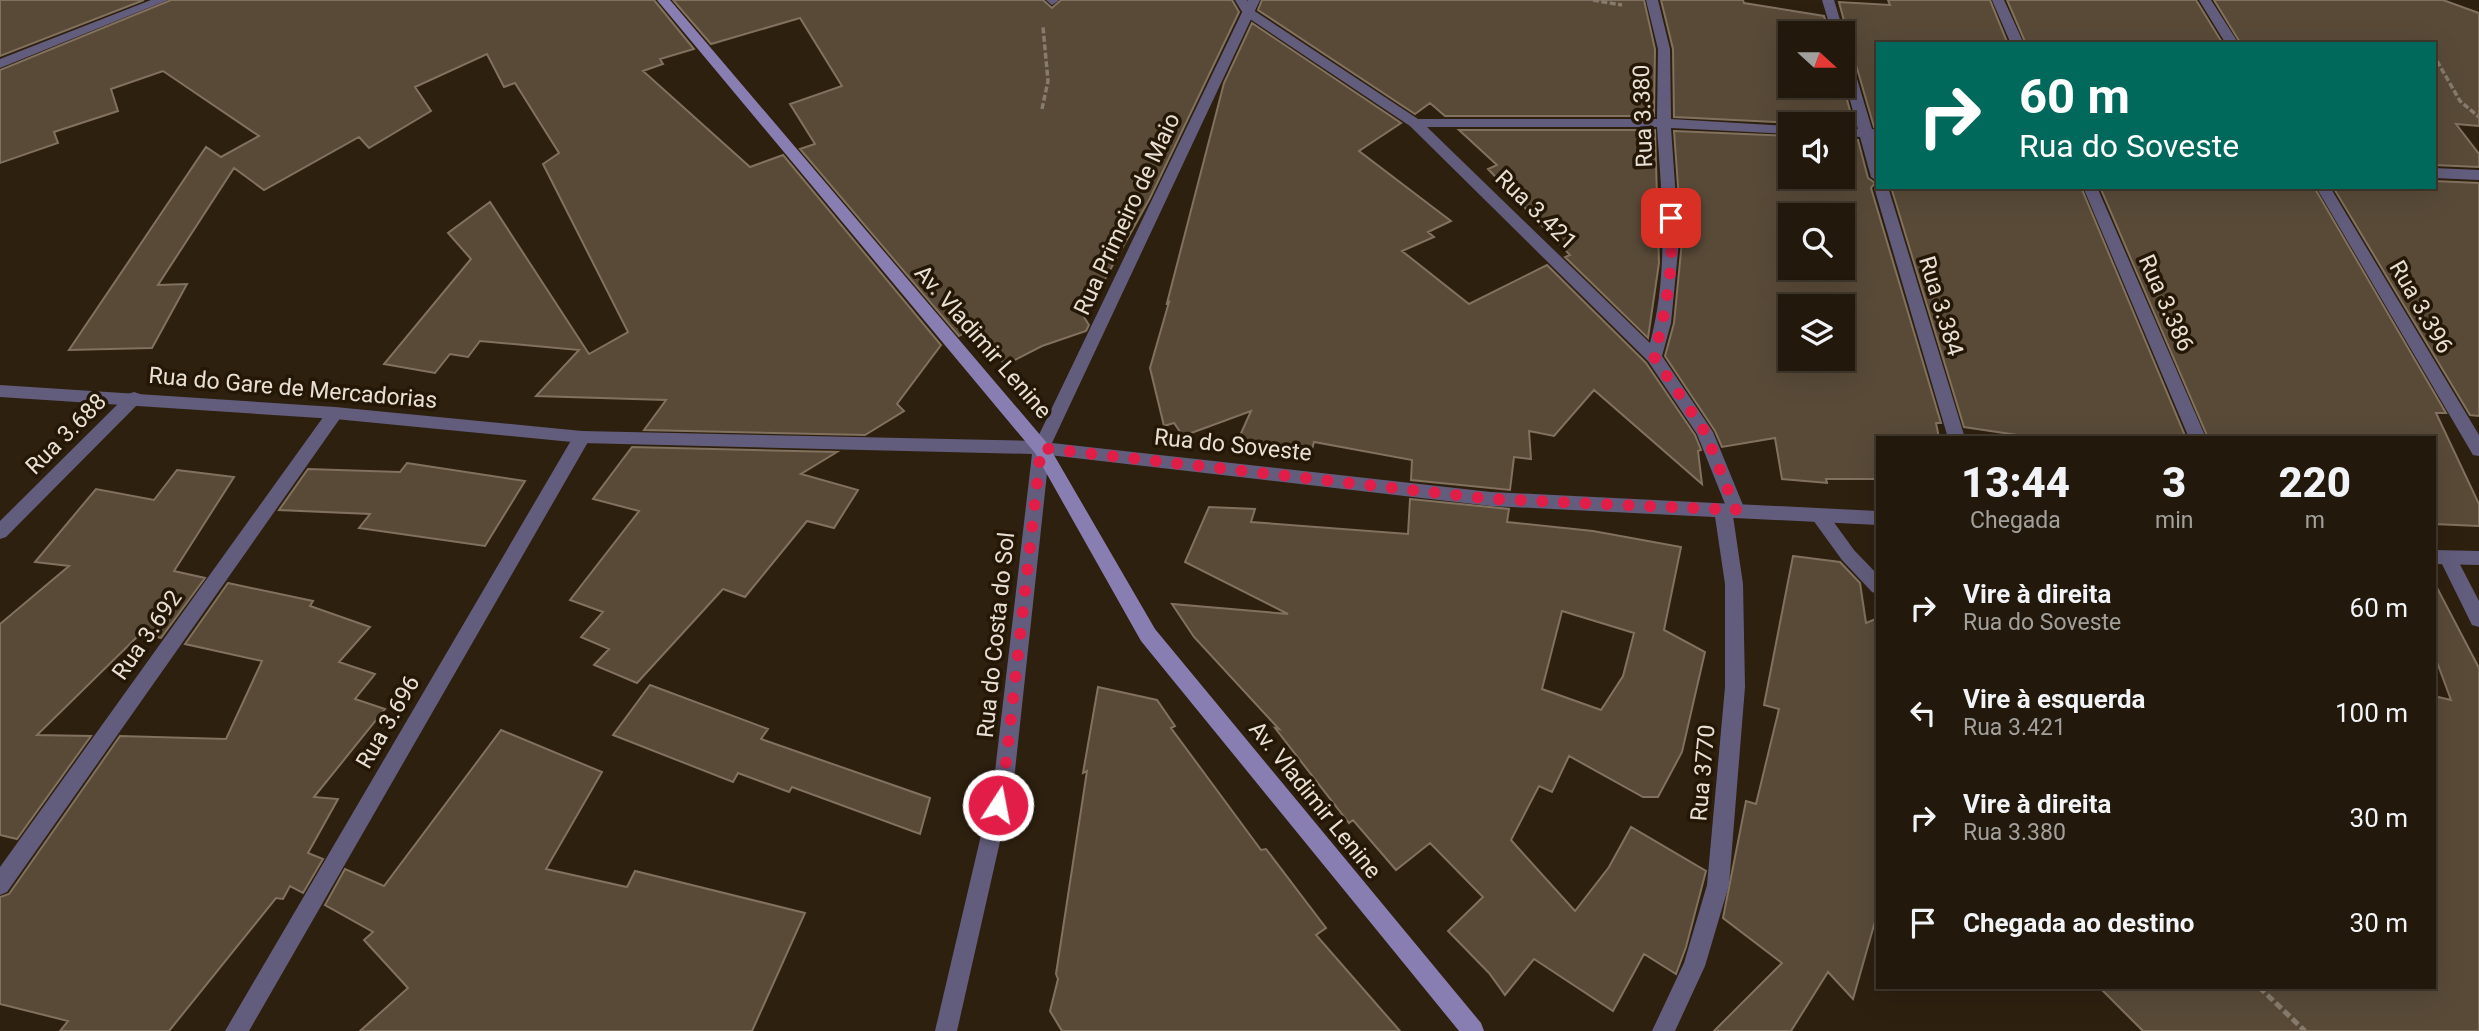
<!DOCTYPE html>
<html lang="pt">
<meta charset="utf-8">
<style>
body{margin:0;font-family:Roboto,sans-serif;background:#2e2519;color:#f1f3f6;height:100vh;display:flex;flex-direction:column;font-size:26px;white-space:nowrap}
*{box-sizing:border-box;margin:0}
p{font-size:23px;color:#a2a09d}
.icon{flex:none;width:38px;height:38px;fill:none;stroke:currentColor;stroke-width:2;stroke-linecap:round;stroke-linejoin:round}
.map{position:relative;flex:1;overflow:hidden}
.drawer{position:absolute;left:1876px;top:436px;width:560px;height:553px;display:flex;flex-direction:column;background:#22180b;border-radius:0px;box-shadow:0 7px 28px #0002,0 0 0 2px #3f372c}
.drawer>*{flex:none}
.top-card{position:absolute;left:1876px;top:42px;width:560px;height:147px;border-radius:0px;box-shadow:0 7px 28px #0002,0 0 0 2px #3f372c;background:#00695c;color:#fff;overflow:hidden}
.needle{width:46px;rotate:111deg}
.fabs{position:absolute;left:1778px;top:21px;display:grid;gap:14px}
.fabs a{display:grid;place-items:center;width:77px;height:77px;border-radius:0px;background:#22180b;box-shadow:0 7px 28px #0002,0 0 0 2px #3f372c;font-size:35px}
.pin{position:absolute;display:grid;place-items:center;width:60px;height:60px;color:#fff;margin:-30px;border-radius:14px;box-shadow:0 4px 10px #0006}
.me{position:absolute;width:77px;margin:-38px;rotate:11deg;stroke-linejoin:round;filter:drop-shadow(0 0 5px #0008)}
.turn{display:flex;align-items:center;gap:24px;height:147px;padding:0 28px;font-size:32px}
.turn .icon{width:91px;height:91px;stroke-width:2.5}
.turn b{display:block;font-size:49px;line-height:60px}
.eta{display:flex;justify-content:space-evenly;align-items:center;height:119px;text-align:center}
.eta b{font-size:42px;font-weight:800;line-height:49px}
ul{padding:0;list-style:none}
li{display:flex;align-items:center;gap:21px;height:105px;padding:0 28px}
li div{flex:1}
li b{display:block;font-size:26px}
li em{font-style:normal}
.map>svg:first-child{display:block}
.building{fill:#594a38;stroke:#81715e;stroke-width:2;fill-rule:evenodd}
.lines{fill:none;stroke-linecap:round;stroke-linejoin:round}
.path-far1{stroke:#867b6c;stroke-width:3.5;stroke-dasharray:6 2.5;stroke-linecap:butt}
.path{stroke:#867b6c;stroke-width:5;stroke-dasharray:8 3.5;stroke-linecap:butt}
.minor{fill:#635d7d;fill-rule:evenodd}
.tertiary{fill:#635d7d;fill-rule:evenodd}
.secondary{fill:#887eb1;fill-rule:evenodd}
.route{stroke:#e11d48;stroke-width:12;stroke-dasharray:0 21.6}
.labels{text-anchor:middle;dominant-baseline:central;stroke-width:7;stroke-linejoin:round;paint-order:stroke}
.street-label{font-size:23px;fill:#e9e0d5;stroke:#241706}
</style>
<div class="map">
<svg width="2479" height="1031" viewBox="0 0 2479 1031">
<rect width="100%" height="100%" fill="#2e200f"/>
<path class="building" d="M0 0H144L0 56Z
M171 0H654L694 49 660 59 663 64 643 71 750 167 783 155 941 345 897 404 904 411 865 435 644 430 666 400 536 396 579 350 480 341 468 357 450 354 435 373 384 364 471 259 448 233 490 202 589 354 628 332 543 164 559 153 515 83 504 87 487 54 415 87 431 111 369 148 359 137 264 190 234 168 158 285 187 284 152 348 69 350 206 147 221 157 259 136 163 71 111 89 118 111 54 132 58 143 0 163V70Z
M673 0H1043L1052 8 1061 0H1232L1239 12 1150 198 1084 317 1089 325 1086 331 1042 346 1005 365 975 327 959 336 800 149 815 144 790 104 842 86 800 18 711 44Z
M1262 0H1644L1655 49 1654 116H1445L1430 103 1415 114 1258 10Z
M1661 0H1743L1744 3 1824 16 1829 33H1790V86L1843 84 1854 126 1674 117 1673 49Z
M1888 0H1990L2008 44H1878V127H1874L1852 51 1843 45V38L1847 32 1839 2 1890 5Z
M2007 0H2196L2223 44H2026Z
M2214 0H2443L2479 13V126L2456 124 2479 154V167L2434 165V44H2241Z
M1252 23 1401 123 1359 151 1451 221 1428 232 1434 237 1402 251 1469 304 1547 265 1646 363 1695 435 1701 450 1698 451 1702 484 1594 390 1554 436 1529 431 1531 459 1514 457 1510 490 1411 480 1412 460 1314 442 1311 453 1238 440 1251 411 1183 436 1174 423 1164 426 1150 368 1169 302 1167 303 1224 83Z
M1459 130H1655L1659 263 1648 338 1565 257 1570 255 1488 169 1497 165Z
M1674 131 1790 136V177H1843V139L1858 140 1868 178 1875 183 1871 188 1941 423H1936L1939 438H1878V479H1826L1827 483 1782 479 1775 438 1722 447 1715 431 1665 356 1674 323 1682 241ZM1790 215H1843V268H1790ZM1790 306H1843V359H1790Z
M2434 181 2479 183V416L2470 415 2333 187H2434Z
M1891 187H2081L2186 438H2038L1964 427Z
M2100 187H2314L2446 413H2436L2479 504V526L2434 524V438H2208Z
M632 447 837 452 801 474 858 490 834 528 807 521 745 597 723 589 637 683 594 665 609 649 581 637 603 612 570 600 639 511 593 499Z
M407 463 525 481 485 546 359 528 370 514 279 510 308 469 400 472Z
M177 470 234 477 174 571 205 578 161 638 140 634 37 735 91 736 17 839 0 835V624L69 566 35 562 96 489 154 500Z
M1410 499 1509 509 1507 522 1593 531 1681 547 1664 630 1705 652 1682 752 1658 797H1643L1569 756 1552 792 1539 786 1511 840 1575 911 1609 867 1631 827 1706 871 1686 947 1676 974 1644 954 1613 1011 1534 959 1505 995 1489 973 1448 931 1483 897 1430 843 1396 870 1353 820 1349 823 1275 728 1279 729 1194 637 1172 604 1288 614 1185 562 1209 507 1255 509 1251 522 1408 534ZM1562 611 1634 633 1623 676 1601 710 1542 689Z
M1793 556 1840 562 1860 583 1866 623 1878 618V911L1853 999 1828 972 1791 1031H1714L1782 963 1723 918 1746 801 1756 804 1779 709 1764 705Z
M2434 582 2479 668V1031H2143L2099 987H2434V696L2451 700 2434 654Z
M228 583 313 601 310 606 370 627 339 662 375 674 355 699 385 709 314 797 338 799 308 853 323 859 303 893 290 886 283 899 276 898 169 1031H60L68 1021 0 1004V897L9 894 120 736 226 739 262 661 185 644Z
M650 685 768 729 761 739 930 798 920 834 792 787 789 792 738 773 733 782 613 735Z
M1098 687 1157 700 1175 726 1171 728 1261 850 1266 849 1326 928 1316 935 1400 1031H1062L1050 1011 1058 979 1056 974 1087 771 1083 773Z
M501 730 602 772 546 869 627 887 635 871 805 913 752 1031H360L408 988 364 940 373 932 325 905 345 869 384 886Z"/>
<g class="lines">
<path class="path-far1" d="M1593 0 1622 5
M2437 61 2460 101 2479 117
M1042 109 1048 81 1043 27"/>
<path class="path" d="M2259 987 2305 1031"/>
<path class="minor" d="M151 0H168L0 68V59Z
M1046 0H1058V1L1052 5Z
M1235 0H1247L1253 10 1418 119H1657L1658 49 1646 0H1658L1670 49 1671 119 1790 126V134L1671 128 1679 241 1671 323 1662 356 1713 432 1745 510 1742 515 1733 516 1743 584 1745 687 1729 885 1705 966 1675 1031H1652L1684 963 1707 885 1725 687V584L1714 510 1717 505 1725 504 1697 434 1648 361 1410 126 1244 15ZM1427 127H1657C1662 200 1669 272 1650 343Z
M1822 0H1834L1844 33 1843 35 1832 33Z
M1992 0H2004L2024 44H2011Z
M2199 0H2211L2239 44H2226Z
M1843 48 1849 52 1872 129 1878 130V138H1874L1878 151V182L1871 177 1860 137 1843 136V128L1858 129 1843 75Z
M2434 168 2479 170V180L2434 178Z
M1878 183V187H1888L1965 438H1948L1874 187Z
M2083 187H2097L2206 438H2189Z
M2316 187H2330L2479 435V456L2473 455Z
M134 392 140 394 142 398 140 402 6 537 0 539V521L128 394Z
M335 407 341 409 343 413 341 417 7 892 0 895V867L329 409Z
M582 431 588 432 590 437 588 442 249 1031H225L576 432Z
M1819 508 1825 510 1854 550 1878 575V594L1872 592 1842 560 1813 520 1810 515 1813 510Z
M2448 551 2454 553 2479 601V627L2472 625 2439 558 2442 553Z"/>
<path class="tertiary" d="M1248 0H1260L1052 443 1491 492 1878 511V525L1491 506 1049 455 1014 780 957 1031H935L994 780 1032 454 582 443 335 419 0 397V385L335 407 582 431 1036 441Z
M2434 550 2479 551V565L2434 564Z"/>
<path class="secondary" d="M657 0H670L1047 443 1155 629 1481 1023 1484 1031H1459L1141 641 1035 453Z"/>
</g>
<g class="lines">
<path class="route" d="M998 805 1004 780 1041 448 1491 499 1736 510 1705 432 1654 357C1666 311 1674 265 1671 218"/>
</g>
<g class="labels">
<g class="street-label">
<text transform="translate(1643 116) rotate(-92)">Rua 3.380</text>
<text transform="translate(1536 210) rotate(44)">Rua 3.421</text>
<text transform="translate(1127 214) rotate(-65)">Rua Primeiro de Maio</text>
<text transform="translate(2166 303) rotate(66)">Rua 3.386</text>
<text transform="translate(1941 306) rotate(73)">Rua 3.384</text>
<text transform="translate(2421 307) rotate(60)">Rua 3.396</text>
<text transform="translate(983 342) rotate(49)">Av. Vladimir Lenine</text>
<text transform="translate(293 388) rotate(5)">Rua do Gare de Mercadorias</text>
<text transform="translate(66 434) rotate(-45)">Rua 3.688</text>
<text transform="translate(1233 445) rotate(6)">Rua do Soveste</text>
<text transform="translate(147 635) rotate(-55)">Rua 3.692</text>
<text transform="translate(996 635) rotate(-84)">Rua do Costa do Sol</text>
<text transform="translate(388 722) rotate(-60)">Rua 3.696</text>
<text transform="translate(1703 773) rotate(-85)">Rua 3770</text>
<text transform="translate(1315 800) rotate(51)">Av. Vladimir Lenine</text>
</g>
</g>
</svg>
<div class="fabs">
<a><svg class="needle" viewBox="-14 -14 28 28"><path d="M0-13l5 13h-10z" fill="#e53935"/><path d="M0 13l5-13h-10z" fill="#a2a09d"/></svg></a>
<a><svg class="icon" aria-label="sound" viewBox="0 0 24 24"><path d="M4 9h4l5-4v14l-5-4H4zM17 9q2 3 0 6"/></svg></a>
<a><svg class="icon" aria-label="search" viewBox="0 0 24 24"><circle cx="10" cy="10" r="6"/><path d="M15 15l6 6"/></svg></a>
<a><svg class="icon" aria-label="layers" viewBox="0 0 24 24"><path d="M12 4l9 5-9 5-9-5zM3 14l9 5 9-5"/></svg></a>
</div>
<div class="pin" style="left:1671px;top:218px;background:#d93025"><svg class="icon" aria-label="arrive" viewBox="0 0 24 24"><path d="M6 21V4h12l-3 4 3 4H6"/></svg></div>
<svg class="me" style="left:998px;top:805px" viewBox="-20 -20 40 40"><circle r="17" fill="#e11d48" stroke="#fff" stroke-width="3"/><path d="M0-11L8 9 0 5-8 9z" fill="#fff"/></svg>
<div class="top-card">
<div class="turn"><svg class="icon" aria-label="right" viewBox="0 0 24 24"><path d="M7 20v-9h11M14 6l5 5-5 5"/></svg><div><b>60 m</b>Rua do Soveste</div></div>
</div>
<section class="drawer">
<div class="eta">
<div><b>13:44</b><p>Chegada</p></div>
<div><b>3</b><p>min</p></div>
<div><b>220</b><p>m</p></div>
</div>
<ul>
<li><svg class="icon" aria-label="right" viewBox="0 0 24 24"><path d="M7 20v-9h11M14 6l5 5-5 5"/></svg><div><b>Vire à direita</b><p>Rua do Soveste</p></div><em>60 m</em></li>
<li><svg class="icon" aria-label="left" viewBox="0 0 24 24"><path d="M17 20v-9H6M10 6l-5 5 5 5"/></svg><div><b>Vire à esquerda</b><p>Rua 3.421</p></div><em>100 m</em></li>
<li><svg class="icon" aria-label="right" viewBox="0 0 24 24"><path d="M7 20v-9h11M14 6l5 5-5 5"/></svg><div><b>Vire à direita</b><p>Rua 3.380</p></div><em>30 m</em></li>
<li><svg class="icon" aria-label="arrive" viewBox="0 0 24 24"><path d="M6 21V4h12l-3 4 3 4H6"/></svg><div><b>Chegada ao destino</b></div><em>30 m</em></li>
</ul>
</section>
</div>
